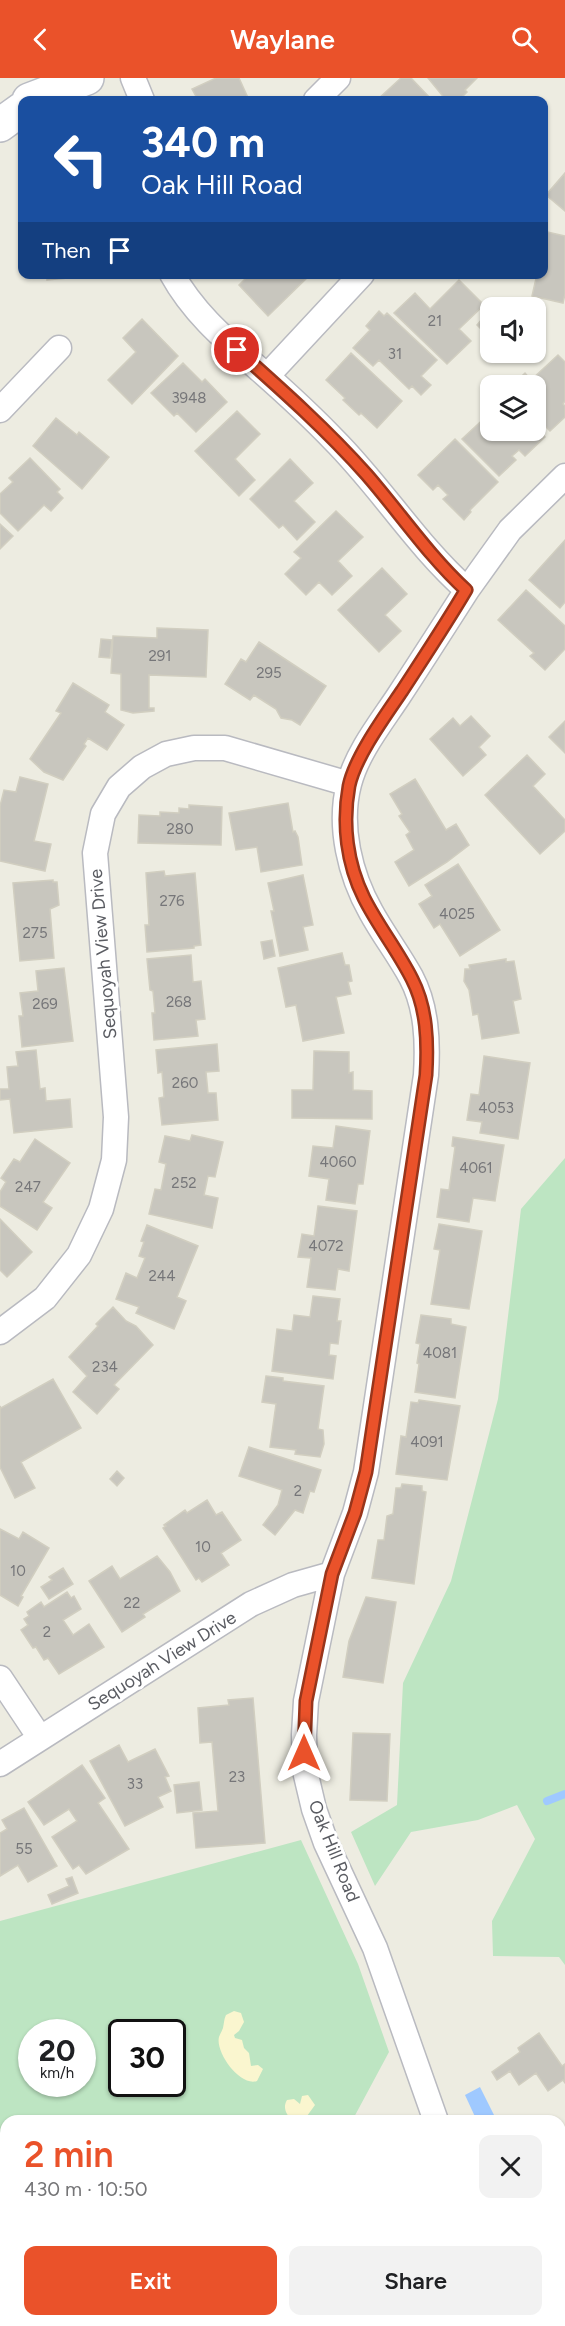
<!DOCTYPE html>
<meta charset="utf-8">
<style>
body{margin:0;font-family:Figtree,sans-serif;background:#f2f2f2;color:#202124;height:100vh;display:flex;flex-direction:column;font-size:22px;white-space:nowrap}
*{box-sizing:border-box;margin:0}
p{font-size:20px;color:#757577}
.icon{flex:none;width:33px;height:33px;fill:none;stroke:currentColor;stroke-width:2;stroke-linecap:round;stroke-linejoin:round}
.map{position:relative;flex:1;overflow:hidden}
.side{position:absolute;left:0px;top:2037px;width:566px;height:212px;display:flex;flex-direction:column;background:#fff;border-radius:18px 18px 0 0;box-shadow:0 2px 4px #0004}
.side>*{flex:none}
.guide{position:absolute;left:18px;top:18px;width:530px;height:183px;border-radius:12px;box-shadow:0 2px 4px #0004;background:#1a4fa0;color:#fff;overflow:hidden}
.fabs{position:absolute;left:480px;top:219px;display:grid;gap:12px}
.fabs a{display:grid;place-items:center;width:66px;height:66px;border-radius:12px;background:#fff;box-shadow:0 2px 4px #0004;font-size:30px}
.speed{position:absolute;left:18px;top:1941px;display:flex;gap:12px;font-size:30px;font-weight:700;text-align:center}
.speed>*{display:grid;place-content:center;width:78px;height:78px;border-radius:50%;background:#fff;box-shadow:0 2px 4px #0004;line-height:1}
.speed small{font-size:15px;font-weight:400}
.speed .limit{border:3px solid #111;border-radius:9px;background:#fff;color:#111}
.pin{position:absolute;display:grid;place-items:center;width:51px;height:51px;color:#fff;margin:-26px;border:3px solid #fff;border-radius:50%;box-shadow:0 2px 6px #0007}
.me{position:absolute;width:66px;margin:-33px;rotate:0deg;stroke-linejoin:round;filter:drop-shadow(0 0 4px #0008)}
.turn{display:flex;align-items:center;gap:21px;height:126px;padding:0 24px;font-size:27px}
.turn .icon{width:78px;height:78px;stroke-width:2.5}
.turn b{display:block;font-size:42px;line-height:51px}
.then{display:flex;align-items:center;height:57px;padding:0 24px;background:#0003;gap:12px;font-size:22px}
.round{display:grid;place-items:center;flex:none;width:63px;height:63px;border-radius:12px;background:#f2f2f2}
.headline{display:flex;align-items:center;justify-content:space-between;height:102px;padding:0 24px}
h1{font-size:36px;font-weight:600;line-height:45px;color:#ea522a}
.button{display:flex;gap:12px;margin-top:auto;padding:12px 24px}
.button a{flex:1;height:69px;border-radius:12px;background:#ea522a;color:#fff;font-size:24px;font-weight:600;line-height:69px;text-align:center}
.button a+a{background:#f2f2f2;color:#202124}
header{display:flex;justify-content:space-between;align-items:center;height:78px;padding:0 24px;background:#ea522a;color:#fff;font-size:27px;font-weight:600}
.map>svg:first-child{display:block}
.green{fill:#bde5c2;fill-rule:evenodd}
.sand{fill:#faf6cf}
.water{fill:#9fc9ff}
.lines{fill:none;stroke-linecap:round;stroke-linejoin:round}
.stream{stroke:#9fc9ff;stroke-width:8}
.building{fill:#c8c6be;stroke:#d1cec0;stroke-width:1.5}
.street-casing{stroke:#b9bac0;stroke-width:27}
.secondary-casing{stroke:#babcc3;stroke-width:36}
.street{stroke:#fff;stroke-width:24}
.secondary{stroke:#fff;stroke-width:33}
.route-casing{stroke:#98351b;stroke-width:15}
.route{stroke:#ea522a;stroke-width:10}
.labels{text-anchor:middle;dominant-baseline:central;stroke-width:6;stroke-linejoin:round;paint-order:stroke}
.number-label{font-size:15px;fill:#767679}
.street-label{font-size:18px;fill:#5a5c62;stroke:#fff}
</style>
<header><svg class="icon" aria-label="back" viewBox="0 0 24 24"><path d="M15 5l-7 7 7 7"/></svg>Waylane<svg class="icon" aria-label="search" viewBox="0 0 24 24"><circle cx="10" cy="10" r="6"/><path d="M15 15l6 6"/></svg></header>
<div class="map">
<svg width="565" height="2248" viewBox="0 0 565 2248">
<rect width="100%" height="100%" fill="#edece1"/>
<path class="green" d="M565 1080V1887L559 1879 493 1878 492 1843 535 1761 517 1727 478 1742 411 1754 375 1808 351 1754 397 1727 403 1605 451 1503 498 1321 521 1131Z
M301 1762 358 1886 389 1974 352 2043H6V2242L146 2243 134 2248H0V1843ZM32 1954H82V2006H32ZM122 1954H172V2006H122Z"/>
<path class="sand" d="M234 1933 241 1935 244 1944 239 1953 234 1957 235 1960 242 1962 244 1970 249 1975 251 1988 258 1987 263 1991 257 2003C240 2009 215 1974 219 1959 220 1956 222 1953 223 1950 224 1945 224 1941 226 1937Z
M308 2017 315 2027 307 2038 293 2043C287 2038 282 2030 287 2022L294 2021 300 2026 302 2018Z"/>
<path class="water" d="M480 2009 497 2043H477L465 2017Z"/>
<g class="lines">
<path class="stream" d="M547 1723 565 1716"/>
</g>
<path class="building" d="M216 0H239L249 22H198L192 11Z
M401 0H411L432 22H377Z
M428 0H477L465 12 467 14 459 22H446Z
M565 95V133L546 117Z
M543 153 565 158V216L563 225 532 218 537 196H543Z
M47 196H90V198L47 202Z
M250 196H311L268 238 239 207Z
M459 202 484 227 459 251 471 263 447 286 394 235 415 215 430 231Z
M379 233 384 238 387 235 437 282 421 298 431 307 421 317 412 308 409 311 379 282 373 288 353 270 370 252 366 248Z
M489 233 490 255 488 258 477 247Z
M142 241 178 278 132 326 108 302 136 274 123 260Z
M351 275 402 323 377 350 361 335 359 337 343 322 345 320 326 302Z
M558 277 565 284V323L563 326 565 328V339L550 353 536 339V308H511L525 295 531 302Z
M183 285 202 304 205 301 227 324 196 354 177 335 174 338 151 315Z
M237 333 260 356 235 381 255 402 239 418 195 373Z
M490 335V352H536V349L545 359 525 378 519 372 512 378 516 382 499 398 462 361Z
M56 340 77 357 79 354 109 379 82 411 33 368Z
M455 361 498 404 470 432 471 434 464 442 443 421 448 417 438 407 433 412 418 397Z
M30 380 60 411 57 414 63 420 51 433 44 427 18 453 0 435V416L13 404 9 400Z
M290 381 313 405 294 423 315 444 297 462 283 447 279 450 250 421Z
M336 433 363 459 338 483 352 498 332 517 319 504 306 517 285 496 301 480 294 474Z
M0 446 13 458 0 471Z
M565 462V524L560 530 529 502Z
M382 490 407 516 385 537 401 553 379 574 338 532Z
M526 512 565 548V571L545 592 530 578 534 575 498 542Z
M157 550 208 552 206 599 149 597V630H154V633L133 635 121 632V596L111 595 113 558 157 560Z
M101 561 112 562 110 580 99 579Z
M259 564 326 608 300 647 292 642 281 640 276 631 254 617 250 622 225 606 241 581 246 584Z
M73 605 109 627 105 634 124 647 107 672 88 660 84 666 86 668 63 702 44 694 30 681 61 635 56 633Z
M471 638 490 658 479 669 486 677 463 698 430 661 453 640 460 648Z
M565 643V675L549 659Z
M527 677 545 696 533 708 565 742V753L540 776 485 717Z
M20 699 48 706 34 763 51 766 45 793 0 783V728L4 712 16 714Z
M415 701 446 752 456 746 469 767 447 784 409 808 395 784 414 772 406 757 410 754 399 738 402 736 390 716Z
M288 725 293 754 295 753 298 759 302 787 261 794 257 769 236 772 229 735Z
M189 727 222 729 221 767 138 765 139 737 160 738V734L179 735V730L189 731Z
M458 786 500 852 460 878 440 846 434 850 419 826 432 818 425 807Z
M164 793 165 798 195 795 201 867 194 868V870L147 874 145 847H149L146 795Z
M303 797 313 847 303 849 308 872 280 878 271 833H274L268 805Z
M53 802V804H57L59 827 50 831 54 880 20 883 13 805Z
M272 862 275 878 264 881 261 864Z
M342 875 345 887H349L352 903 348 904 351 916 336 919 344 955 303 963 296 927 286 929 278 890Z
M191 877 193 904 201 903 205 941 196 942 198 958 154 962 152 935H155L153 913 150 912 147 881Z
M506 881V884L514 883 521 921 513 923 519 955 482 961 478 936 473 937 469 912 464 903 465 891H470L469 887Z
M64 890 73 963 22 969 19 938H23L20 915 38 913 36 893Z
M217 966 219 993 206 994 208 1015H216L218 1042 162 1047 159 1020 164 1019 162 994 158 995 156 972Z
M36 972 40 1011 45 1010 46 1023 70 1021 72 1049 14 1055 10 1021 0 1022V1011H9L7 989 18 988 16 974Z
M314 973 349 974V995L353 994V1012L372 1013V1041L292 1040V1012H313Z
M484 978 530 985 518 1061 480 1055 482 1044 467 1042 471 1016 479 1017Z
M336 1048 370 1053 363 1106H358L355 1126 326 1122 329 1101 309 1098 313 1068 333 1070Z
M192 1057 223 1064 215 1099 208 1098 204 1117 218 1120 212 1150 149 1136 155 1111 161 1112 166 1086 159 1084 165 1058 190 1063Z
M453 1059 504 1067 495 1123 473 1120 469 1144 437 1139 441 1111 449 1112 455 1069 452 1068Z
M35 1061 70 1085 43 1124 52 1130 37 1152 0 1128V1114L6 1104 1 1100 14 1081 20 1084Z
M318 1128 357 1133 349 1193 338 1191 335 1212 307 1209 311 1180 298 1179 302 1156 314 1158Z
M0 1141 32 1174 7 1199 0 1192Z
M439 1146 482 1153 469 1231 431 1226 440 1172 434 1171Z
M147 1147 198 1168 177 1219 186 1223 174 1251 136 1235 139 1229 116 1221 126 1195 137 1200 145 1180 139 1178 144 1164 141 1163Z
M313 1218 340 1221 337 1243H341L338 1266 330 1265 329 1277 336 1278 333 1301 272 1293 277 1251 292 1253 294 1237 310 1239Z
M113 1229 126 1243 136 1248 153 1267 114 1307 119 1311 97 1336 73 1314 87 1298 69 1279 98 1248 96 1246Z
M421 1237 451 1241V1246L466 1249 455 1320 415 1314 419 1286 417 1285 420 1266 416 1265Z
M266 1298 283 1300V1303L324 1308 318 1351 323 1352 324 1366 320 1379 295 1376 296 1372 270 1369 276 1326 262 1324Z
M53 1301 81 1350 21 1384 35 1410 15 1420 0 1389V1328L1 1330Z
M419 1322 460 1328 447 1402 396 1396 401 1358 406 1359 411 1324 418 1325Z
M249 1369 321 1392 314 1414 310 1413 303 1435 295 1432 275 1457 263 1447 278 1427 282 1412 239 1398Z
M117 1393 124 1400 117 1408 110 1401Z
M402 1406 422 1408V1413L426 1414 414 1506 372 1500 378 1462H384L387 1438 393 1436 396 1410H401Z
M207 1422 216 1437 222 1434 241 1462 221 1475 229 1487 202 1504 199 1500 196 1502 163 1450 166 1448 164 1447 185 1432 187 1435Z
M0 1451 19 1461 23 1454 49 1470 21 1518 23 1519 18 1528 0 1517Z
M157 1478 170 1494 180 1513 143 1536 145 1539 122 1554 89 1503 112 1488 120 1501Z
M63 1490 73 1506 49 1521 41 1509 52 1502 49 1499Z
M67 1514 71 1520 74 1518 81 1531 63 1542 73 1557 89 1546 104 1569 59 1596 48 1580 44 1582 36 1569 33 1570 21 1552 28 1547 24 1541 29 1538 27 1534 41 1524 44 1529Z
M366 1519 396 1524 383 1605 343 1599 349 1563Z
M253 1620 265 1765 196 1770 193 1735 218 1733 212 1664 200 1665 198 1630 229 1627 228 1622Z
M353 1655 390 1656 387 1723 350 1722Z
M119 1667 128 1684 155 1671 169 1698 165 1699 171 1713 158 1719 163 1729 125 1748 90 1683Z
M82 1687 105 1720 98 1725 129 1771 86 1796 79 1787 73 1791 52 1759 77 1743 69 1731 44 1747 28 1724Z
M199 1704 202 1732 177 1735 174 1707Z
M24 1730 57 1788 28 1804 18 1787 0 1798V1755L7 1751 2 1742Z
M72 1799 78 1815 52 1826 48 1817 69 1808 66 1801Z
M539 1955 562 1988 565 1986V2005L563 2002 548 2013 536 1995 519 2007 510 1993 497 2002 492 1994 520 1974 518 1970Z
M467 2242H546L545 2248H492Z"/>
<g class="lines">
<defs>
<path id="street" d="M133 0 142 22
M316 22 338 0
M172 196C194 236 227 263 261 293 286 315 311 338 334 362 381 409 417 468 467 512 444 548 421 584 398 619 380 646 357 675 349 706 338 748 350 797 371 834 383 856 399 877 411 899 427 929 428 964 426 997L366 1394 355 1435 332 1496 306 1623 304 1657 305 1693 314 1731 326 1765 375 1870 436 2043
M267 298 362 196
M0 332 59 270
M467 512 510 452 565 398
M0 1254 45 1220 79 1177 101 1131 114 1082 116 1039 95 775 103 736 119 709 142 689 166 676 194 670H225L349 706
M0 1600 40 1660
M0 1686 251 1526 293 1507 332 1496
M560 2102 565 2101
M402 2242 404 2248
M181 2248 192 2242"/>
<path id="secondary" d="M29 22 87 0
M0 47 22 31"/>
</defs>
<use href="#street" class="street-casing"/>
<use href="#secondary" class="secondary-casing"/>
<use href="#street" class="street"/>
<use href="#secondary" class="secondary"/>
</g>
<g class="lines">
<defs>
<path id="route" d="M237 272C282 312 327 352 367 397 400 435 429 478 466 512 446 546 424 579 402 613 385 638 355 679 349 708 342 746 347 786 364 820 378 848 398 873 412 901 427 930 428 964 426 997L366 1394 355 1435 332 1496 306 1623 304 1675"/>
</defs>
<use href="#route" class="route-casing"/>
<use href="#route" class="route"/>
</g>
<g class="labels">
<g class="number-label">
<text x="435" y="243">21</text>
<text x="395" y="276">31</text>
<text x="189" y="320">3948</text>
<text x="160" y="578">291</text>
<text x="269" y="595">295</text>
<text x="180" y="751">280</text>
<text x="172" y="823">276</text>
<text x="457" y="836">4025</text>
<text x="35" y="855">275</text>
<text x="179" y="924">268</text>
<text x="45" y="926">269</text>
<text x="185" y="1005">260</text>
<text x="496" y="1030">4053</text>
<text x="338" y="1084">4060</text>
<text x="476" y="1090">4061</text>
<text x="184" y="1105">252</text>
<text x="28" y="1109">247</text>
<text x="326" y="1168">4072</text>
<text x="162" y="1198">244</text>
<text x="440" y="1275">4081</text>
<text x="105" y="1289">234</text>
<text x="427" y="1364">4091</text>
<text x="298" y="1413">2</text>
<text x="203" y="1469">10</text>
<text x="18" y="1493">10</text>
<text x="132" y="1525">22</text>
<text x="47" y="1554">2</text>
<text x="237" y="1699">23</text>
<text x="135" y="1706">33</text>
<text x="24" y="1771">55</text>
</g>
<g class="street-label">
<text transform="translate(103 876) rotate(-95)">Sequoyah View Drive</text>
<text transform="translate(162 1583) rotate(-32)">Sequoyah View Drive</text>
<text transform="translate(334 1773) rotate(68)">Oak Hill Road</text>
</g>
</g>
</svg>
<div class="fabs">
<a><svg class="icon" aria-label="sound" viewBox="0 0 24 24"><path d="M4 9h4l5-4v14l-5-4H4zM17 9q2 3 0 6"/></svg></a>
<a><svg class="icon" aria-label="layers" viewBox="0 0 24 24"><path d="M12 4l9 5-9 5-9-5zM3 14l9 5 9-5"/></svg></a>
</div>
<div class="speed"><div>20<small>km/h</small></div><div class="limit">30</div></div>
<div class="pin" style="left:237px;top:272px;background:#d93025"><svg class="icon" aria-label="arrive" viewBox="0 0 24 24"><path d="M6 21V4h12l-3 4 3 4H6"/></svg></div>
<svg class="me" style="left:304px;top:1675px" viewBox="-20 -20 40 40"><path d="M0-17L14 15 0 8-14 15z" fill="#ea522a" stroke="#fff" stroke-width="4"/></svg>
<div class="guide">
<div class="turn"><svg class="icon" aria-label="left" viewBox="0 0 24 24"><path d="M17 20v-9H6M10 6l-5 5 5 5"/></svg><div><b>340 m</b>Oak Hill Road</div></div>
<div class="then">Then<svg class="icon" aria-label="arrive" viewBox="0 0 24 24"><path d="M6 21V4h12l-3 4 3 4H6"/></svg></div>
</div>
<section class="side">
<div class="headline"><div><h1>2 min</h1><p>430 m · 10:50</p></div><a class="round"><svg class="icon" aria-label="close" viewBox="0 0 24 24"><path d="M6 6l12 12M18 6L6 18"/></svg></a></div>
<div class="button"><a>Exit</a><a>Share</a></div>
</section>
</div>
